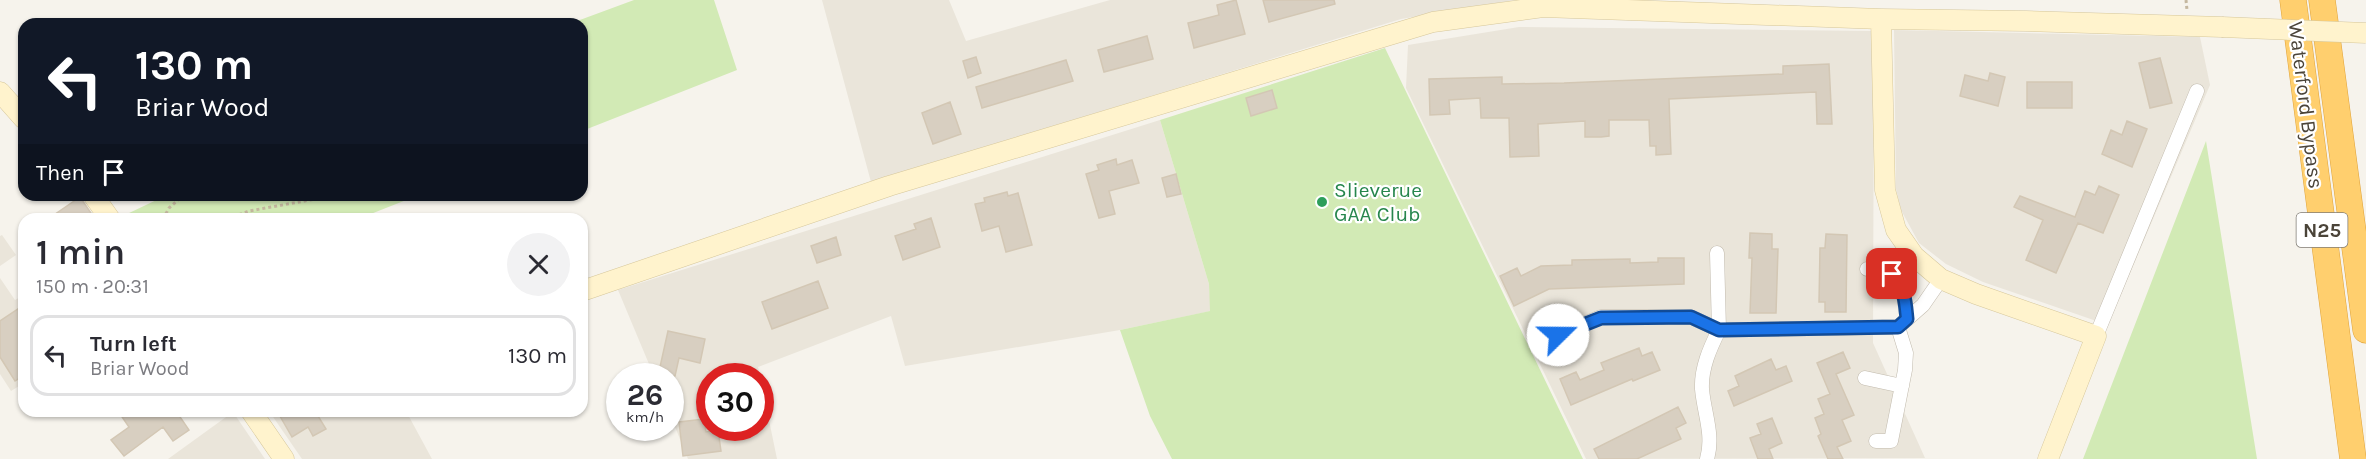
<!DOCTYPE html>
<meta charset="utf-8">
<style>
body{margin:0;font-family:Karla,sans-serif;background:#f2f2f3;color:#2b2b33;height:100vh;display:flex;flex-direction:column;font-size:22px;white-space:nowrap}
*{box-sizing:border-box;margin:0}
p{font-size:20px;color:#7c7c81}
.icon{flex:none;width:33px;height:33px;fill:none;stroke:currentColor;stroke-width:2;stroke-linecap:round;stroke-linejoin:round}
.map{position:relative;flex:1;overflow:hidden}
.details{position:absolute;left:18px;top:213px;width:570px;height:204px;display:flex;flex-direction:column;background:#fff;border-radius:18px;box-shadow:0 2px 4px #0004}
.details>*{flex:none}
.hud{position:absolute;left:18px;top:18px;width:570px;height:183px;border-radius:18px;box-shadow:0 2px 4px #0004;background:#111827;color:#fff;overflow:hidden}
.speed{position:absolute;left:606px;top:363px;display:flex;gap:12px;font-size:30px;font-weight:700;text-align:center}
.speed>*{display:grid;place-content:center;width:78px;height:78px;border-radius:50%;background:#fff;box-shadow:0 2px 4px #0004;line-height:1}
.speed small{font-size:15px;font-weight:400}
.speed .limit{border:9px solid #d22;background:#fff;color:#111}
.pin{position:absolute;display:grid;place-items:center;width:51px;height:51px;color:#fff;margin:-26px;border-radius:12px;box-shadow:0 3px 9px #0006}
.me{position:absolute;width:66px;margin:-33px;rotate:68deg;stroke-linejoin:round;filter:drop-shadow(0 0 4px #0008)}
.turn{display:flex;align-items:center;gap:21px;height:126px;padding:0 18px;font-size:27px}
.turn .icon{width:78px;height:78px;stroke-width:2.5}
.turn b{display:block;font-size:42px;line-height:51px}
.then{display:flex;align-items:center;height:57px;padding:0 18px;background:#0003;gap:12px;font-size:22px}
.round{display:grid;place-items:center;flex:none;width:63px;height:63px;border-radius:32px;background:#f2f2f3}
.head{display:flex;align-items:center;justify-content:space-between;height:102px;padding:0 18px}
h1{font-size:36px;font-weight:600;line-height:45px}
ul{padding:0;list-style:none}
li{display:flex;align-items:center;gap:18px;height:81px;margin:0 12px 9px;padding:0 6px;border:3px solid #e1e1e2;border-radius:18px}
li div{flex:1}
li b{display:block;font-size:22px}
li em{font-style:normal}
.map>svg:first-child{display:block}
.residential{fill:#eae5da}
.green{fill:#d2eab5}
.building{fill:#d8cfc1;stroke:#d3c7b4;stroke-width:1.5}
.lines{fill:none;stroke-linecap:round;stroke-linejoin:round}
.street-casing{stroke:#c2bbae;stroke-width:15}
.secondary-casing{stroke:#d6c79b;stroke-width:21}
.highway-casing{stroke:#e0a43c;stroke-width:27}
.path{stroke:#c4b79f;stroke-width:3;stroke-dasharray:3 3;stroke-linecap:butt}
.street{stroke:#fff;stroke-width:14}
.secondary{stroke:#fff3cd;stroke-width:20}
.highway{stroke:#ffcf6e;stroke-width:26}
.secondary-bridge-casing{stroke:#d6c79b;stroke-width:21;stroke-linecap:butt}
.secondary-bridge{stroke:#fff3cd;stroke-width:20}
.route-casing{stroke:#114b97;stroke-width:15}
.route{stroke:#1a73e8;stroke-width:10}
.leisure-dot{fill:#2e9e5b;stroke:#fff;stroke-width:2}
.labels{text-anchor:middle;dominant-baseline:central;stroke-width:4.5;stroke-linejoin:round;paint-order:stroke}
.shield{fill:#fff;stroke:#817c74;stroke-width:1.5}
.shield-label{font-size:20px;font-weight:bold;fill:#4b4439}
.street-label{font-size:21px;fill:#4b4439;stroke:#fff}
.leisure-label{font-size:21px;fill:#27864d;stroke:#fff;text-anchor:start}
</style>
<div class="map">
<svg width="2366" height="459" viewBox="0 0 2366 459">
<rect width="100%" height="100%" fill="#f6f3ec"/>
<path class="residential" d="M822 0H949L966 41 1110 0H1515L1401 19 871 182Z
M1519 27 1874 31 1873 343 1925 458 1586 459 1406 88 1408 45Z
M1894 30 2200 37 2210 85 2108 325 1983 282 1946 264 1919 243 1901 210 1896 189Z
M1160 120 1209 284 1211 311 1120 330 905 366 891 316 758 367 760 376H710V428H760L761 381 777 459H688L671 417 670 376H654L618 290Z
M2 235 16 255 0 266V236Z
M0 278 15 300 24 295V383L11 391 0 374Z
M269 411H406L432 459H302Z
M233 412 265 459H168Z"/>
<path class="green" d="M634 0H714L737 70 582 131V24H569Z
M1385 48 1583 459H1172L1150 416 1120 330 1210 311 1209 284 1160 120Z
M2206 141 2257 459H2083Z
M167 195H419L358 219H132L127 214Z"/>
<path class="building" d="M1236 0 1245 34 1194 48 1188 23 1219 15 1217 5Z
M1263 0H1334L1335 4 1269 22Z
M1147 36 1153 59 1104 72 1098 50Z
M976 57 981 73 968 78 963 61Z
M2160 58 2172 103 2150 108 2139 63Z
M1066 60 1073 81 982 108 976 87Z
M1829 64 1832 124H1817L1816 92 1669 99 1671 154 1656 155V146H1650L1649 120H1609V136L1601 137H1585V121L1538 124 1539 156 1510 157 1509 118H1481L1480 98 1449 100 1450 114 1430 115 1429 79 1502 77V84L1564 83 1783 74V66Z
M1990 73 2005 77 1998 106 1960 96 1965 75 1988 81Z
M2027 82H2072V108H2027Z
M1272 90 1277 108 1251 116 1246 98Z
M950 102 961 134 933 144 922 113Z
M2127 121 2147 129 2132 167 2102 154 2111 130 2122 135Z
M1116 159 1117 165 1132 160 1139 183 1109 191 1115 214 1099 218 1086 174 1099 170 1097 165Z
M1176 174 1181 194 1167 197 1162 178Z
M2099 186 2119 195 2103 233 2078 223 2056 273 2026 260 2043 220 2014 207 2020 196 2075 217 2085 191 2095 195Z
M1007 192 1008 196 1018 193 1032 245 1006 252 999 226 982 231 975 204 985 202 984 198Z
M80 197 95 219H48Z
M931 218 940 247 903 260 895 236 916 229 914 224Z
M1750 233 1772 234V249H1778L1776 313H1750L1752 258H1749Z
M1826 234 1847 235 1846 312H1825V302H1819L1820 248H1825Z
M836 237 841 255 817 263 811 246Z
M1658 258H1684V284L1549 289 1514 306 1500 276 1517 268 1521 276 1541 266 1572 265V260L1630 259V263L1658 262Z
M818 281 828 308 772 329 762 302Z
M24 305V375L15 381 0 357V321Z
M668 331 705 339 700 363 679 358 675 376H658Z
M1639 348 1642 356 1652 352 1660 370 1633 381 1632 379 1571 405 1560 379 1576 372 1580 380 1604 370 1601 363Z
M1843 352 1850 368 1836 374 1854 415 1842 420 1851 441 1837 447 1843 459H1828L1818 436 1821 434 1815 418 1824 414 1818 399 1830 394 1817 363Z
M1771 359 1776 370 1786 366 1792 381 1734 406 1728 391 1739 386 1735 376Z
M1678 407 1686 423 1676 428 1681 439 1637 459H1599L1594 449Z
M118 411H176L189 430 173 441 163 427 124 456 111 440 129 427Z
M277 411H315L326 429 313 436 308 427 292 437Z
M1772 418 1782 443 1769 449 1773 459H1758L1750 438 1761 434 1757 424Z
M704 419 706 432 718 430 721 451 683 456 679 422Z"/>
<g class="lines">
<defs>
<path id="street" d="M1867 269C1902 270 1904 290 1907 319
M1558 335 1601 317H1691L1719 330 1717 253
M2096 336 2197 91
M1865 378 1902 386
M1876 441H1891L1905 370 1906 353 1898 327 1923 305 1941 279
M1707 459C1714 435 1704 413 1702 389 1701 368 1710 348 1719 330L1898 327"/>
<path id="secondary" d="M1881 19 1885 190 1896 230 1914 256 1941 279 1976 294 2096 336 2048 459
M0 92 24 119
M93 195 110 219
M582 291 889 186 1433 22 1543 7 1881 19 2026 21 2222 27
M251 411 284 459"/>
<path id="highway" d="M2293 0 2353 459
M2322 0 2366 330"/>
</defs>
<use href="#street" class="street-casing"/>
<use href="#secondary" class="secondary-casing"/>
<use href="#highway" class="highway-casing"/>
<path class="path" d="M2186 0 2187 10
M163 219 169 208 184 195
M228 219 249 211 338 195"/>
<use href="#street" class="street"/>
<use href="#secondary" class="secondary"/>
<use href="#highway" class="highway"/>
<defs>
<path id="secondary-bridge" d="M2222 27 2366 33"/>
</defs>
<use href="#secondary-bridge" class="secondary-bridge-casing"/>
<use href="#secondary-bridge" class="secondary-bridge"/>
</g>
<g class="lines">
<defs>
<path id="route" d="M1558 335 1601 318 1691 317 1719 330 1898 327 1907 319C1905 299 1905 290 1892 274"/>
</defs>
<use href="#route" class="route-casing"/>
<use href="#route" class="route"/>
</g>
<circle class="leisure-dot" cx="1322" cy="202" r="6"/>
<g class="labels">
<rect class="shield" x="2296.5" y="213" width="51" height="34" rx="4.5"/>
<g class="shield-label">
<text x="2322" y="230">N25</text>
</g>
<g class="street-label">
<text transform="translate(2306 105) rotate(83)">Waterford Bypass</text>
</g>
<g class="leisure-label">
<text x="1334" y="190">Slieverue<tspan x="1334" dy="24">GAA Club</tspan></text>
</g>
</g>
</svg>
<div class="speed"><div>26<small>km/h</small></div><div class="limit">30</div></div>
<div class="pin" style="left:1892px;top:274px;background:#d93025"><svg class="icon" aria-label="arrive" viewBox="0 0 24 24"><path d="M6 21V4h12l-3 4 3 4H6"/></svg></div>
<svg class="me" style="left:1558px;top:335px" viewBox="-20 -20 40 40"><circle r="19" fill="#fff"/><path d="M0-13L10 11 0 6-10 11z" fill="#1a73e8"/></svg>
<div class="hud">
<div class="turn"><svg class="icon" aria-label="left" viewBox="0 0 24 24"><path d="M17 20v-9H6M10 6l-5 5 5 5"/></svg><div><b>130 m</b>Briar Wood</div></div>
<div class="then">Then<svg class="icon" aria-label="arrive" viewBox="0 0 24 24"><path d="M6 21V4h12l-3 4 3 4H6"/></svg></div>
</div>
<section class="details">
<div class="head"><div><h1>1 min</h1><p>150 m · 20:31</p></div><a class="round"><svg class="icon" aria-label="close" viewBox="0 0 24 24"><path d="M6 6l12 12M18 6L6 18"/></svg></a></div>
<ul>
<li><svg class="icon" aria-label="left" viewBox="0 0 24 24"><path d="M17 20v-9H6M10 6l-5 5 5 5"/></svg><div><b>Turn left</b><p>Briar Wood</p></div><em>130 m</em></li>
</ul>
</section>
</div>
